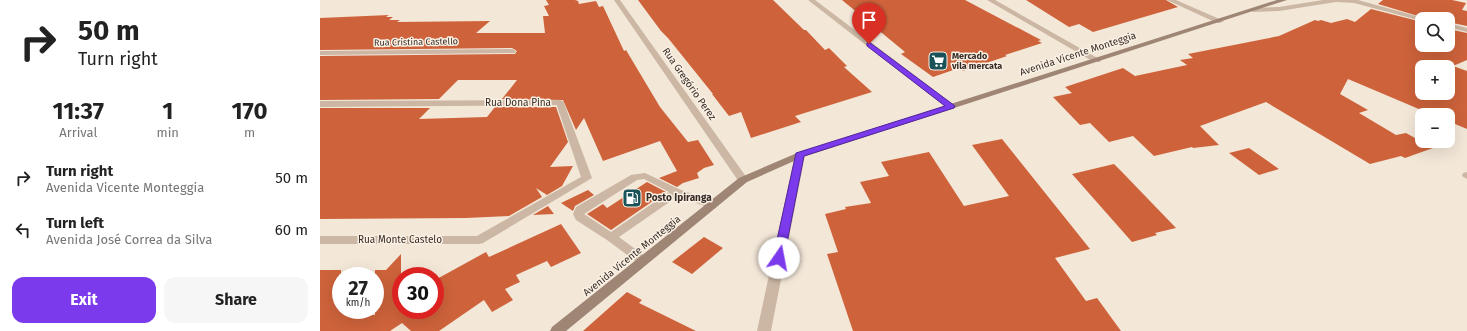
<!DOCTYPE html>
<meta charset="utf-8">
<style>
body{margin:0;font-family:"Fira Sans",sans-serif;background:#f6f6f6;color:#222;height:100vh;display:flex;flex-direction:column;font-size:15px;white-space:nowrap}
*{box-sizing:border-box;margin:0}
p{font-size:13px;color:#767676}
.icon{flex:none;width:22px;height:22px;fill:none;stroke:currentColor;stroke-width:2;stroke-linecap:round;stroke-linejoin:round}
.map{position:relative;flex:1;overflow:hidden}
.side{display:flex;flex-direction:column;background:#fff;width:320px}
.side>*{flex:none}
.banner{background:#fff;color:#222;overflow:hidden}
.buttons{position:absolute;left:1095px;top:12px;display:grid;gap:8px}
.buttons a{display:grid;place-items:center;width:40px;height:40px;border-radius:8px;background:#fff;box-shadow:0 4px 16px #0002;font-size:20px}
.speed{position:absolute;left:12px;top:267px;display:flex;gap:8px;font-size:20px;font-weight:700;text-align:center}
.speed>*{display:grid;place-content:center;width:52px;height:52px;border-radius:50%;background:#fff;box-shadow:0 4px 16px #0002;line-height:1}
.speed small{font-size:10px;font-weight:400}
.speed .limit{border:6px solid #d22;background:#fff;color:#111}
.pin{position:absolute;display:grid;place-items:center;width:34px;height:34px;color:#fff;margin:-41px -17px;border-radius:50% 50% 50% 0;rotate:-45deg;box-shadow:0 0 4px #0007}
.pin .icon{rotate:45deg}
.me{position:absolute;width:44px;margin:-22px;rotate:12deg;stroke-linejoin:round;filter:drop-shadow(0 0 3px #0008)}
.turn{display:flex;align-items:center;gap:14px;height:84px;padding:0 12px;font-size:18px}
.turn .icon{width:52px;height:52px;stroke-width:2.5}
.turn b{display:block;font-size:28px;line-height:34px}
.eta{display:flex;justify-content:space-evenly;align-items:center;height:68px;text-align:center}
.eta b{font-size:24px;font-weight:700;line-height:28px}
.button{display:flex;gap:8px;margin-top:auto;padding:8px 12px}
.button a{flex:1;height:46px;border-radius:12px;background:#7c3aed;color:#fff;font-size:16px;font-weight:700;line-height:46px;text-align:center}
.button a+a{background:#f6f6f6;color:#222}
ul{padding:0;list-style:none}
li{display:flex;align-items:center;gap:12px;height:52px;padding:0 12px}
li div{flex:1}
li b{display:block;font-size:15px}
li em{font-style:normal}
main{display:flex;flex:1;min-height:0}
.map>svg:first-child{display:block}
.building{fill:#ce633b;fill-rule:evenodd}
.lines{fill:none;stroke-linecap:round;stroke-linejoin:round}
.service{fill:#cbb7a3;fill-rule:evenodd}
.minor{fill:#cbb7a3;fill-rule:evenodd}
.tertiary{fill:#cbb7a3;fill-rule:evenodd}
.secondary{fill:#9f8574;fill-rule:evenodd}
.route{fill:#7c3aed;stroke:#51269a}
.labels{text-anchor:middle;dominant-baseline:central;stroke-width:3;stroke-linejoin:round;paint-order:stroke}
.far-street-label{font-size:9px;fill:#362b26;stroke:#faf1e4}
.far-poi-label{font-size:9px;font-weight:bold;fill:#362b26;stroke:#faf1e4;text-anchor:start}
.street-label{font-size:10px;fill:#362b26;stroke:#faf1e4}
.poi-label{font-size:10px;font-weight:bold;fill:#362b26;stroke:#faf1e4;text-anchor:start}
</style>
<main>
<section class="side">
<div class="banner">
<div class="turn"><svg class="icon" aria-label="right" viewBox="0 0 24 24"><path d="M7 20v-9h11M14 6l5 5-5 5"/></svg><div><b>50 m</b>Turn right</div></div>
</div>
<div class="eta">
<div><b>11:37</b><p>Arrival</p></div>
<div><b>1</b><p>min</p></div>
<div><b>170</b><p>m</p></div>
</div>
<ul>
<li><svg class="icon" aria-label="right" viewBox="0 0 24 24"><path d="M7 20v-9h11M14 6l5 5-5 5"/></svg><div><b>Turn right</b><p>Avenida Vicente Monteggia</p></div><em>50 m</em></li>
<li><svg class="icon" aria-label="left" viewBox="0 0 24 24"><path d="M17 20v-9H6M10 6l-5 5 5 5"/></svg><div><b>Turn left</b><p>Avenida José Correa da Silva</p></div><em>60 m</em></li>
</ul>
<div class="button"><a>Exit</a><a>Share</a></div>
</section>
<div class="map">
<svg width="1147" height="331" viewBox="0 0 1147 331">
<rect width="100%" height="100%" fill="#f3e7d8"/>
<path class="building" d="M226 0H255L258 1 259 4 276 1 279 7 283 6 304 51 306 50 340 107 368 142 378 140 394 165 384 168 377 173 379 178 363 183 357 187 339 178 357 171 340 141 283 161 264 118 256 130 243 100 182 99 197 80H138L119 99 0 100V56L195 54 197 51 192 48 0 50V18L69 15 66 17H73L69 20H80L77 22 170 21 156 33H225L223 16H229L224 6 229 5Z
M318 0H453L484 30H486L505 50 509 48 527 66 524 67 552 92 475 116 481 122 431 138 421 112 409 116 392 94H393L348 38 341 31Z
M522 0H645L721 40 718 41 722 43 685 55 687 56 643 71 639 68 613 77 581 54 585 52Z
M706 0H846L858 7 773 32 759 24 749 27Z
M1063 0H1132L1146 3 1142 10 1147 11V26L1128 22V19H1108L1058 4Z
M1051 9 1102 22V45H1128V29L1147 33V60L1133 66 1147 71V129L1128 121V115H1113L1028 79 1020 94 1048 110 1039 113 1076 135 1086 133 1113 148 1085 158 1081 156 1050 164 946 102 880 126 899 145 873 148 872 147 834 156 813 136 789 142 770 123 760 125 733 97 752 93 745 87 803 68 815 76 867 65 860 60 873 58 868 54 959 36 995 20 998 21 1001 20 1011 23 1027 19 1035 22ZM1102 67H1128V93H1102Z
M175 107H236L248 142 230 167 253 166 242 186 227 195 216 188 222 197 189 216 146 218 0 219V108H110L99 119 167 117Z
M682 139 770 249 735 258 766 301 777 298 801 331H533L507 254 518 252 505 214 526 209 525 207 551 203 540 182 569 176 561 162 609 152 644 206 689 196 652 145Z
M929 148 959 169 939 175 909 153Z
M794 164 802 172 856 228 835 233 837 235 812 242 752 174Z
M327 182 346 192 291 230 267 214 283 204 287 208Z
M268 190 274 195 255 206 253 211 241 203Z
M228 206 234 214 213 215Z
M241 224 261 253 231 267 227 261 196 275 200 282 185 289 193 300 172 312 164 300 119 331H91L82 323 70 331H0V270H21V311L55 315V270H66L81 254V310H115V280L166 252 169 257Z
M384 237 403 248 372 274 352 262Z
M307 292 322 300 319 303 376 331H263Z"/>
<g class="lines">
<path class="service" d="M192 49 196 51 195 53 0 55V51Z
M240 100 244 103 272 178 163 243H155L153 240 155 237 261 177 236 103Z
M325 173 361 190 396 202 397 205 396 208 392 209 358 196 299 237 326 257 328 260 326 263 322 264 318 263 287 240 256 220 253 214 256 207 311 175ZM324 179 349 192 291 232 264 214 317 180Z"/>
<path class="minor" d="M294 0H300L427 178 428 180 427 182H419Z
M667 0H675L781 60 780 62H774Z
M847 0H856L904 21 900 23H897Z
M1003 0H1038L1107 19H1102V21L1034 3 1016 2 959 11 933 12 930 10 933 8 959 7Z
M1128 23 1147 28V32L1128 27Z
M240 100 243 101 244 103 243 105 0 107V101Z
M480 152 485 155 451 331H437L475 155Z
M1147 172V179L1142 176 1143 173Z
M0 236H159L163 237 165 240 163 243 159 244H0Z"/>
<path class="tertiary" d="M488 0H495L634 105 635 107 634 109H628Z"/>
<path class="secondary" d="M957 0H967L483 157 427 182 246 331H230L232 327 419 178 477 153Z"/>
</g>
<path class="route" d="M549 42 635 106 634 108 484 156 464 258 462 260H455L453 258 476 153 625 106 547 46V43Z"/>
<defs>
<symbol id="supermarket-square" viewBox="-11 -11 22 22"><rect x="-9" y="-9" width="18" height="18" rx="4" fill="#195359" stroke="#faf1e4"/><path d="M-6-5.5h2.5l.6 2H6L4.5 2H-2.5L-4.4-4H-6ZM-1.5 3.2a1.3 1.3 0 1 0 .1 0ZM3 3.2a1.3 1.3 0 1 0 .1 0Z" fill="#fff"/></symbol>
<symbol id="fuel-square" viewBox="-11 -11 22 22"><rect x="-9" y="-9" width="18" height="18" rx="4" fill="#195359" stroke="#faf1e4"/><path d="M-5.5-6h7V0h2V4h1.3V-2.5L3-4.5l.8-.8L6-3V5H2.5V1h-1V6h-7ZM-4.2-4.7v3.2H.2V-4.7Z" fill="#fff"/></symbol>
</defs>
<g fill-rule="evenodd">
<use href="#supermarket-square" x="607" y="50" width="22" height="22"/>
<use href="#fuel-square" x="301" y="187" width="22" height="22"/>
</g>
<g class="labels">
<g class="far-street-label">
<text transform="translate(96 42) rotate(-1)">Rua Cristina Castello</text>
</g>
<g class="far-poi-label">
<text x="632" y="56">Mercado<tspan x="632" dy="10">vila mercata</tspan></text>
</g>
<g class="street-label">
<text transform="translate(758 54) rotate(-18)">Avenida Vicente Monteggia</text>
<text transform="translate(369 84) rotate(55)">Rua Gregório Perez</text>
<text x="198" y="103">Rua Dona Pina</text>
<text x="80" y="240">Rua Monte Castelo</text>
<text transform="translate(312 256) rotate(-39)">Avenida Vicente Monteggia</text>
</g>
<g class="poi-label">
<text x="326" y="198">Posto Ipiranga</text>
</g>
</g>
</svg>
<div class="buttons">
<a><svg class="icon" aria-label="search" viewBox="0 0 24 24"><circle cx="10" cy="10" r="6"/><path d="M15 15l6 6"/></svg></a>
<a>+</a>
<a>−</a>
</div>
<div class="speed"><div>27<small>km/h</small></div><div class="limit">30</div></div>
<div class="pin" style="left:549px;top:44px;background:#d93025"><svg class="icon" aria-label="arrive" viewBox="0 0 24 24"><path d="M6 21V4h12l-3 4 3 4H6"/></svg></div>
<svg class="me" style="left:459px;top:258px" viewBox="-20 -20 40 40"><circle r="19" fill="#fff"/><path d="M0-13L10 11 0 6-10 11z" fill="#7c3aed"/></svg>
</div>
</main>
